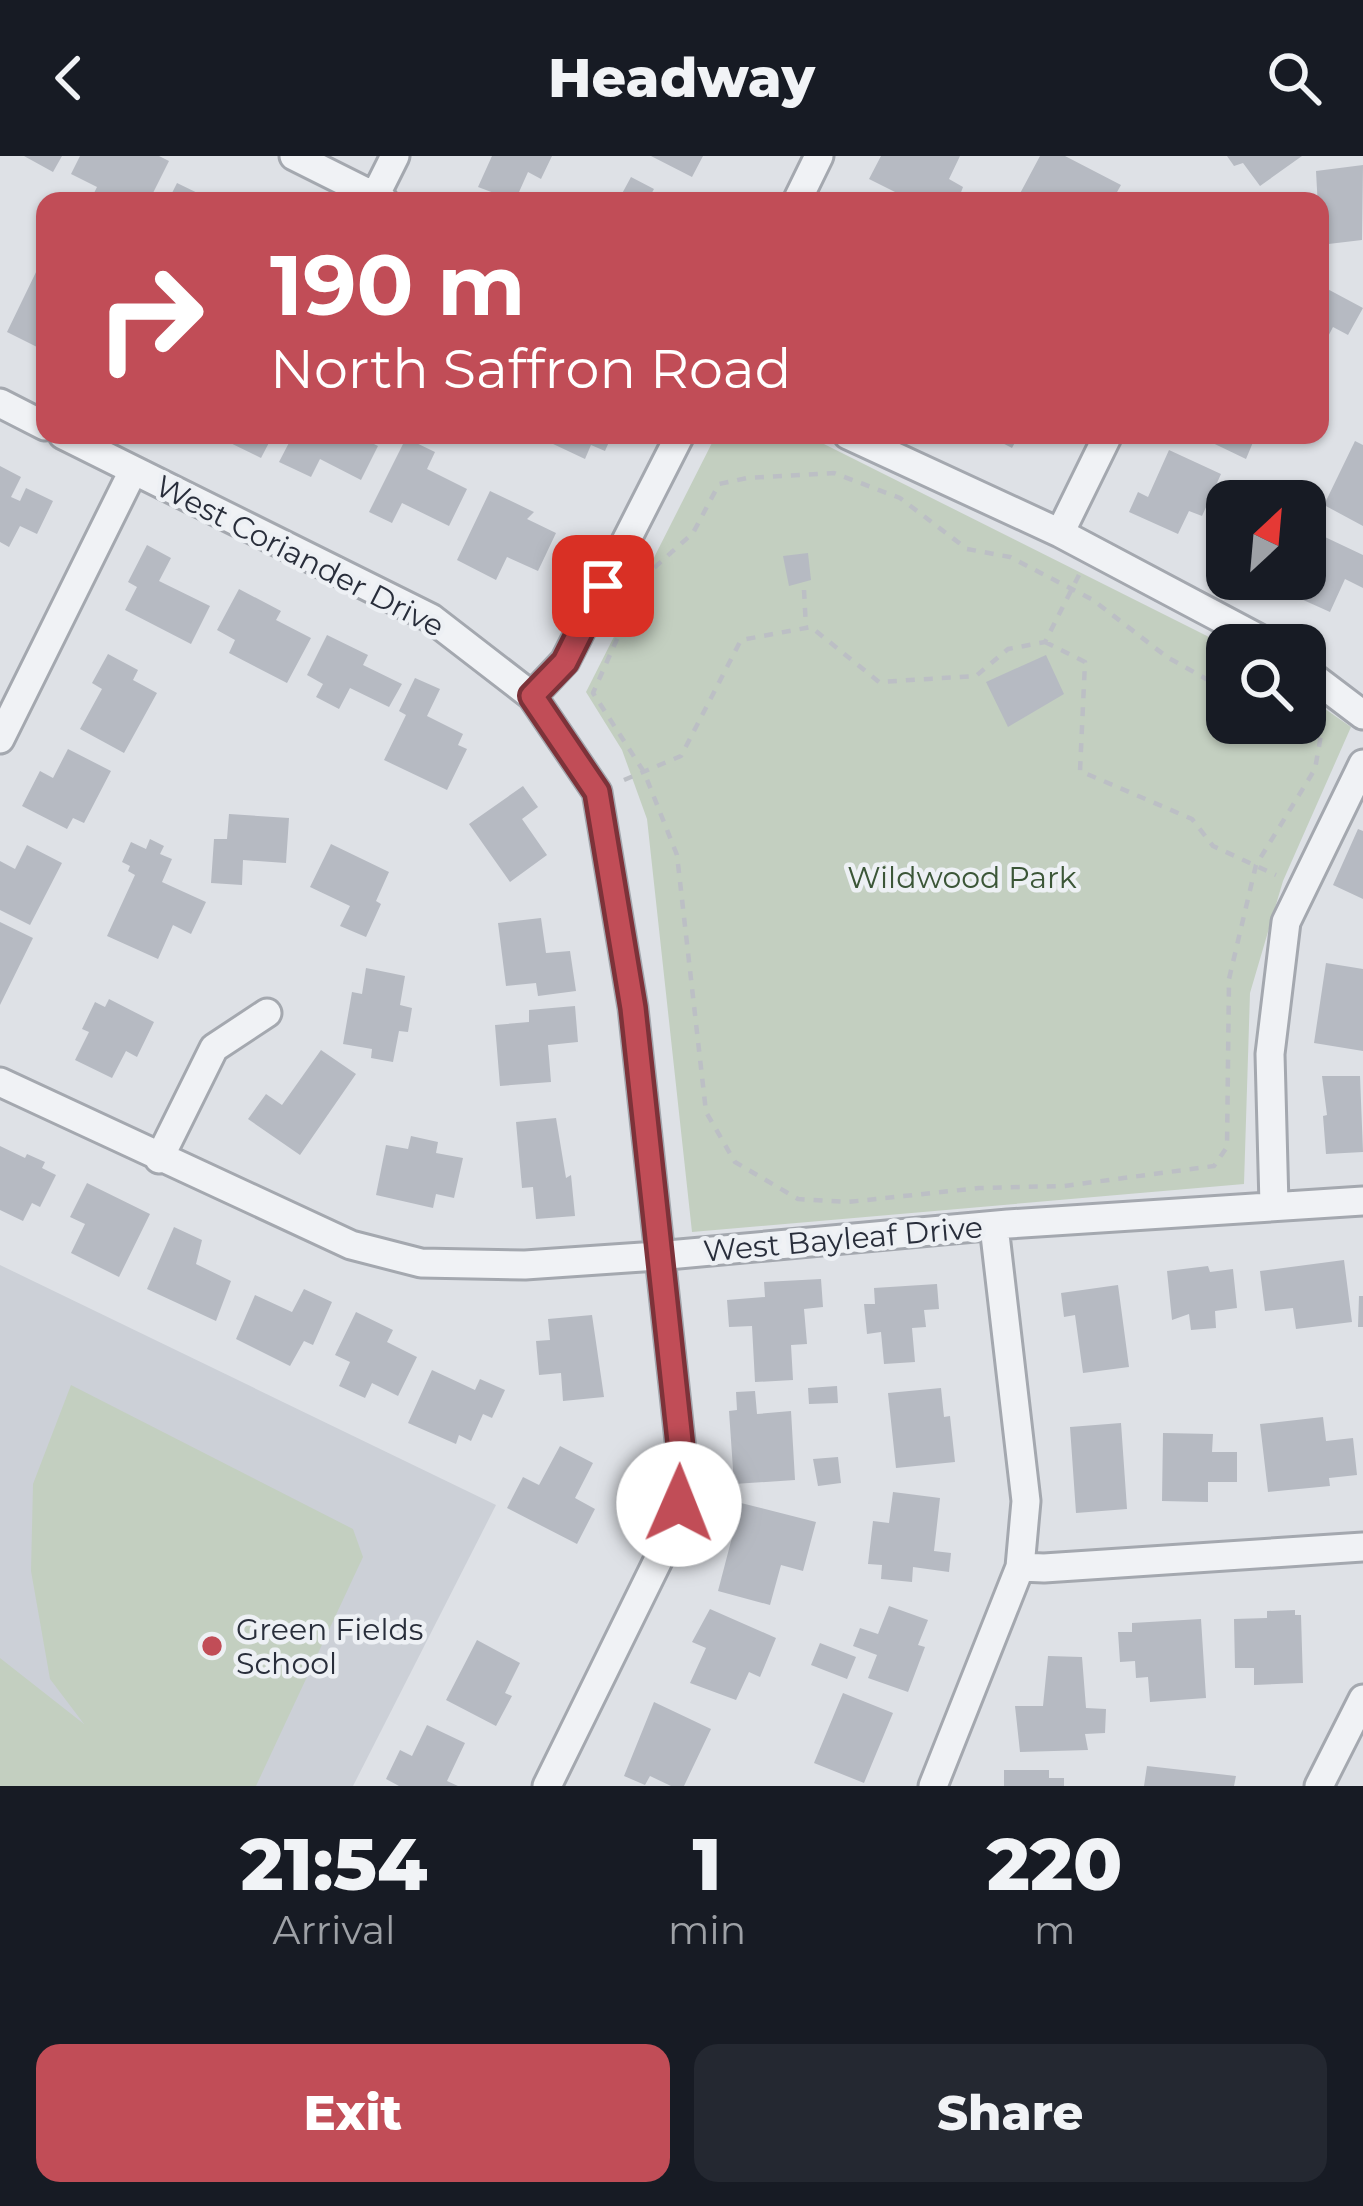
<!DOCTYPE html>
<style>
body{margin:0;font-family:Montserrat,sans-serif;background:#242831;color:#f1f3f6;height:100vh;display:flex;flex-direction:column;font-size:45px;white-space:nowrap}
*{box-sizing:border-box;margin:0}
p{font-size:39px;color:#9ea1a6}
.icon{flex:none;width:66px;height:66px;fill:none;stroke:currentColor;stroke-width:2;stroke-linecap:round;stroke-linejoin:round}
.map{position:relative;height:1630px;overflow:hidden}
.sheet{display:flex;flex-direction:column;background:#171b24;flex:1}
.sheet>*{flex:none}
.guide{position:absolute;left:36px;top:36px;width:1293px;height:252px;border-radius:24px;box-shadow:0 3px 9px #0004;background:#c14d57;color:#fff;overflow:hidden}
.needle{width:78px;rotate:26deg}
.buttons{position:absolute;left:1206px;top:324px;display:grid;gap:24px}
.buttons a{display:grid;place-items:center;width:120px;height:120px;border-radius:24px;background:#171b24;box-shadow:0 3px 9px #0004;font-size:60px}
.pin{position:absolute;display:grid;place-items:center;width:102px;height:102px;color:#fff;margin:-51px;border-radius:24px;box-shadow:0 6px 18px #0006}
.me{position:absolute;width:132px;margin:-66px;rotate:1deg;stroke-linejoin:round;filter:drop-shadow(0 0 9px #0008)}
.turn{display:flex;align-items:center;gap:42px;height:252px;padding:0 36px;font-size:54px}
.turn .icon{width:156px;height:156px;stroke-width:2.5}
.turn b{display:block;font-size:84px;line-height:102px}
.eta{display:flex;justify-content:space-evenly;align-items:center;height:204px;text-align:center}
.eta b{font-size:72px;font-weight:800;line-height:84px}
.cta{display:flex;gap:24px;margin-top:auto;padding:24px 36px}
.cta a{flex:1;height:138px;border-radius:24px;background:#c14d57;color:#fff;font-size:48px;font-weight:800;line-height:138px;text-align:center}
.cta a+a{background:#242831;color:#f1f3f6}
header{display:flex;justify-content:space-between;align-items:center;height:156px;padding:0 36px;background:#171b24;font-size:54px;font-weight:800}
.map>svg:first-child{display:block}
.built{fill:#ccd0d7}
.green{fill:#c3cfc0}
.building{fill:#b6bac2}
.lines{fill:none;stroke-linecap:round;stroke-linejoin:round}
.minor-casing{stroke:#a4a8af;stroke-width:33}
.path{stroke:#bcbfc5;stroke-width:4.5;stroke-dasharray:9 9;stroke-linecap:butt}
.minor{stroke:#f0f2f5;stroke-width:27}
.route-casing{stroke:#7d3239;stroke-width:30}
.route{stroke:#c14d57;stroke-width:21}
.poi-dot{fill:#c14d57;stroke:#edf0f4;stroke-width:4.5}
.labels{text-anchor:middle;dominant-baseline:central;stroke-width:9;stroke-linejoin:round;paint-order:stroke}
.street-label{font-size:30px;fill:#292e3b;stroke:#edf0f4}
.park-label{font-size:30px;fill:#3b5637;stroke:#edf0f4}
.poi-label{font-size:30px;fill:#292e3b;stroke:#edf0f4;text-anchor:start}
</style>
<header><svg class="icon" aria-label="back" viewBox="0 0 24 24"><path d="M15 5l-7 7 7 7"/></svg>Headway<svg class="icon" aria-label="search" viewBox="0 0 24 24"><circle cx="10" cy="10" r="6"/><path d="M15 15l6 6"/></svg></header>
<div class="map">
<svg width="1363" height="1630" viewBox="0 0 1363 1630">
<rect width="100%" height="100%" fill="#dee1e6"/>
<path class="built" d="M0 1109 496 1349 353 1630H0Z"/>
<path class="green" d="M716 279H806L1227 490V567H1305V539L1351 571 1283 725 1250 837 1244 1028 692 1076 647 663 622 594 586 536Z
M71 1229 353 1373 363 1401 256 1630H0V1502L84 1568 50 1523 31 1415 33 1328Z"/>
<path class="building" d="M24 0H62L53 16Z
M80 0H159L169 5 149 45H99L92 41 97 31 71 18Z
M492 0H552L541 23 528 16 515 45 478 31Z
M651 0H703L692 21Z
M881 0H960L949 23 963 31 960 39 972 45H913L869 23Z
M1040 0H1065L1121 29 1112 45H1016Z
M1227 0H1302L1260 30 1243 7 1234 10Z
M1363 9 1362 84 1320 89 1316 15Z
M631 21 654 33 649 42 655 45H618Z
M177 27 214 45H168Z
M38 112 45 116V184L41 193 7 176Z
M1320 129 1363 152 1348 179 1333 171 1320 196Z
M214 279H273L261 302Z
M293 279H356L378 290 361 324 320 303 311 321 279 306Z
M534 279H612L605 295 591 289 585 303Z
M987 279H1019L1012 292Z
M1196 279H1256L1246 303Z
M406 282 435 296 427 313 467 333 449 370 402 347 392 367 369 356Z
M1355 285 1363 289V370L1324 349Z
M1169 294 1221 318 1202 360 1189 355 1178 378 1129 356 1138 336 1148 341Z
M0 310 21 321 11 341 20 345 26 332 53 345 37 378 20 370 9 391 0 386Z
M490 335 534 356 527 363 556 377 538 415 507 401 496 424 457 404Z
M1308 373 1363 399V432L1345 423 1330 456 1281 434 1286 423H1305Z
M147 389 171 402 159 425 210 450 191 488 125 454 137 431 128 426Z
M808 397 811 424 789 430 783 400Z
M239 433 281 455 276 464 311 482 287 527 229 497 235 484 217 474Z
M327 479 368 499 363 509 402 528 389 551 350 532 339 553 316 541 323 528 307 519Z
M108 498 138 514 133 524 157 537 124 597 80 573 102 533 92 527Z
M1046 499 1064 538 1008 571 986 526Z
M415 522 440 533 427 560 463 578 458 589 467 593 447 634 384 604 406 559 399 555Z
M68 593 111 615 84 667 73 662 67 673 22 650 40 615 53 622Z
M523 630 538 651 522 663 547 699 510 726 469 668Z
M229 658 289 662 286 707 243 704 242 729 211 727 214 683H227Z
M1358 673 1363 675V743L1333 729Z
M150 683 164 690 160 698 172 703 162 726 206 746 191 778 173 769 158 803 107 780 135 719 128 715 130 710 122 706 131 686 146 693Z
M331 688 389 716 376 745 381 748 366 781 340 770 350 750 310 731Z
M27 689 62 707 30 769 0 754V705L15 713Z
M541 762 546 797 570 795 576 835 538 840 536 827 506 830 498 767Z
M0 766 33 782 0 849Z
M1326 807 1363 813V895L1314 887Z
M366 812 405 820 400 849 412 852 408 876 399 875 393 906 371 902 372 893 343 888 352 836 362 838Z
M109 843 154 866 137 901 126 895 112 922 75 904 89 876 82 873 95 846 105 851Z
M575 850 578 886 548 889 551 926 500 930 495 869 529 866V854Z
M321 894 356 918 300 999 248 963 266 938 282 949Z
M1322 920H1360L1363 996 1326 998 1323 960 1327 959Z
M556 962 566 1022 571 1019 575 1060 536 1063 533 1031 522 1032 516 966Z
M411 980 438 986 436 997 463 1002 454 1042 436 1038 433 1052 376 1039 386 989 408 993Z
M0 990 25 1002 27 998 45 1006 42 1012 56 1019 40 1051 32 1047 23 1065 0 1054Z
M87 1027 150 1058 119 1121 71 1097 85 1068 70 1061Z
M174 1071 202 1084 196 1108 231 1125 216 1165 147 1133Z
M1344 1104 1352 1166 1296 1173 1293 1152 1265 1155 1260 1115Z
M1208 1110 1210 1116 1233 1113 1237 1152 1215 1155 1216 1172 1191 1174 1189 1158 1172 1164 1167 1115Z
M821 1123 823 1151 804 1153 807 1188 791 1189 793 1224 755 1226 752 1170 729 1171 727 1144 765 1141 764 1126Z
M937 1128 939 1153 924 1154 926 1171 912 1172 915 1206 884 1208 881 1176 867 1178 864 1148H875L874 1132Z
M1118 1129 1129 1211 1083 1217 1075 1159 1064 1161 1061 1137Z
M304 1133 332 1146 313 1189 304 1185 290 1210 236 1183 255 1139 292 1156Z
M1359 1140H1363V1171H1358Z
M356 1156 393 1174 387 1186 417 1201 398 1240 372 1227 365 1242 339 1230 350 1206 335 1199Z
M592 1159 604 1241 563 1245 561 1217 539 1219 536 1185 550 1184 548 1163Z
M432 1214 475 1234 480 1223 505 1234 492 1262 483 1258 471 1285 459 1279 456 1288 408 1267Z
M837 1230 838 1247 809 1248 808 1232Z
M941 1232 944 1261 950 1260 955 1306 896 1312 888 1237Z
M755 1235 757 1258 791 1255 795 1324 734 1328 729 1255 737 1254 736 1236Z
M1323 1261 1326 1285 1353 1282 1357 1319 1329 1322 1330 1330 1268 1336 1260 1268Z
M1121 1267 1127 1353 1076 1357 1070 1271Z
M1163 1277 1213 1278 1212 1296H1237V1326H1208V1346L1162 1345Z
M560 1290 593 1307 575 1342 595 1353 577 1388 507 1352 523 1321 539 1329Z
M838 1301 841 1327 818 1330 813 1303Z
M893 1336 940 1342 934 1395 951 1397 949 1416 913 1411 912 1426 881 1423 882 1409 868 1408 873 1365 889 1367Z
M741 1347 816 1366 803 1415 781 1409 770 1449 718 1435Z
M889 1450 928 1464 918 1489 925 1491 908 1536 868 1522 877 1499 853 1490 860 1472 878 1478Z
M710 1453 776 1482 760 1521 749 1516 736 1544 690 1527 706 1492 692 1486Z
M1295 1454V1459H1301L1303 1527 1254 1529V1512H1235L1234 1463 1267 1462V1455Z
M1201 1463 1206 1542 1150 1546 1148 1521 1136 1522 1135 1505 1120 1506 1118 1476H1132V1467Z
M477 1484 520 1507 505 1537 512 1540 496 1570 446 1544Z
M820 1487 856 1501 847 1523 811 1509Z
M1048 1500 1082 1501 1086 1552 1106 1553 1105 1577 1085 1578 1088 1594 1020 1596 1015 1550H1043Z
M843 1537 893 1557 864 1627 814 1607Z
M654 1546 711 1573 684 1630H671L650 1620 645 1629 624 1620Z
M427 1569 465 1587 447 1625 458 1630H399L386 1623 400 1594 412 1600Z
M1147 1610 1236 1620 1234 1630H1144Z
M1004 1614H1049V1622H1064V1630H1004Z"/>
<g class="lines">
<defs>
<path id="minor" d="M294 0 384 45
M375 40 395 0
M797 45 819 0
M0 247 45 270
M63 279 431 462 532 540 597 636 633 852 684 1322 673 1374 547 1630
M848 279 1060 377 1271 489
M1060 377 1108 279
M1305 515 1363 559
M532 540 565 505 680 279
M0 583 133 315
M0 926 351 1089 421 1107 525 1109 657 1100 1008 1068 1363 1045
M159 1003 214 892 267 857
M1274 1049 1270 898 1286 766 1363 608
M1020 1411 1044 1412 1363 1391
M933 1630 1020 1411 1026 1345 994 1070
M1319 1630 1363 1543"/>
</defs>
<use href="#minor" class="minor-casing"/>
<path class="path" d="M804 434 806 472
M1045 486 1085 506 1080 615 1192 663 1213 690 1276 719
M1227 520 1208 524 1167 501 1093 444 1010 401 967 393 900 342 834 317 747 322 719 328 693 377 645 420 593 537 644 616 677 699 706 956 735 1006 798 1043 848 1046 979 1032 1064 1030 1214 1010 1227 991 1229 823 1256 709 1315 613 1321 579 1305 561
M624 624 681 600 741 484 811 471 879 526 976 520 1008 493 1045 486 1079 419"/>
<use href="#minor" class="minor"/>
</g>
<g class="lines">
<defs>
<path id="route" d="M603 430 565 506 532 540 597 636 633 852 684 1322 679 1348"/>
</defs>
<use href="#route" class="route-casing"/>
<use href="#route" class="route"/>
</g>
<circle class="poi-dot" cx="212" cy="1490" r="12"/>
<g class="labels">
<g class="street-label">
<text transform="translate(300 400) rotate(27)">West Coriander Drive</text>
<text transform="translate(843 1083) rotate(-5)">West Bayleaf Drive</text>
</g>
<g class="park-label">
<text x="962" y="721">Wildwood Park</text>
</g>
<g class="poi-label">
<text x="236" y="1473">Green Fields<tspan x="236" dy="34">School</tspan></text>
</g>
</g>
</svg>
<div class="buttons">
<a><svg class="needle" viewBox="-14 -14 28 28"><path d="M0-13l5 13h-10z" fill="#e53935"/><path d="M0 13l5-13h-10z" fill="#9ea1a6"/></svg></a>
<a><svg class="icon" aria-label="search" viewBox="0 0 24 24"><circle cx="10" cy="10" r="6"/><path d="M15 15l6 6"/></svg></a>
</div>
<div class="pin" style="left:603px;top:430px;background:#d93025"><svg class="icon" aria-label="arrive" viewBox="0 0 24 24"><path d="M6 21V4h12l-3 4 3 4H6"/></svg></div>
<svg class="me" style="left:679px;top:1348px" viewBox="-20 -20 40 40"><circle r="19" fill="#fff"/><path d="M0-13L10 11 0 6-10 11z" fill="#c14d57"/></svg>
<div class="guide">
<div class="turn"><svg class="icon" aria-label="right" viewBox="0 0 24 24"><path d="M7 20v-9h11M14 6l5 5-5 5"/></svg><div><b>190 m</b>North Saffron Road</div></div>
</div>
</div>
<section class="sheet">
<div class="eta">
<div><b>21:54</b><p>Arrival</p></div>
<div><b>1</b><p>min</p></div>
<div><b>220</b><p>m</p></div>
</div>
<div class="cta"><a>Exit</a><a>Share</a></div>
</section>
